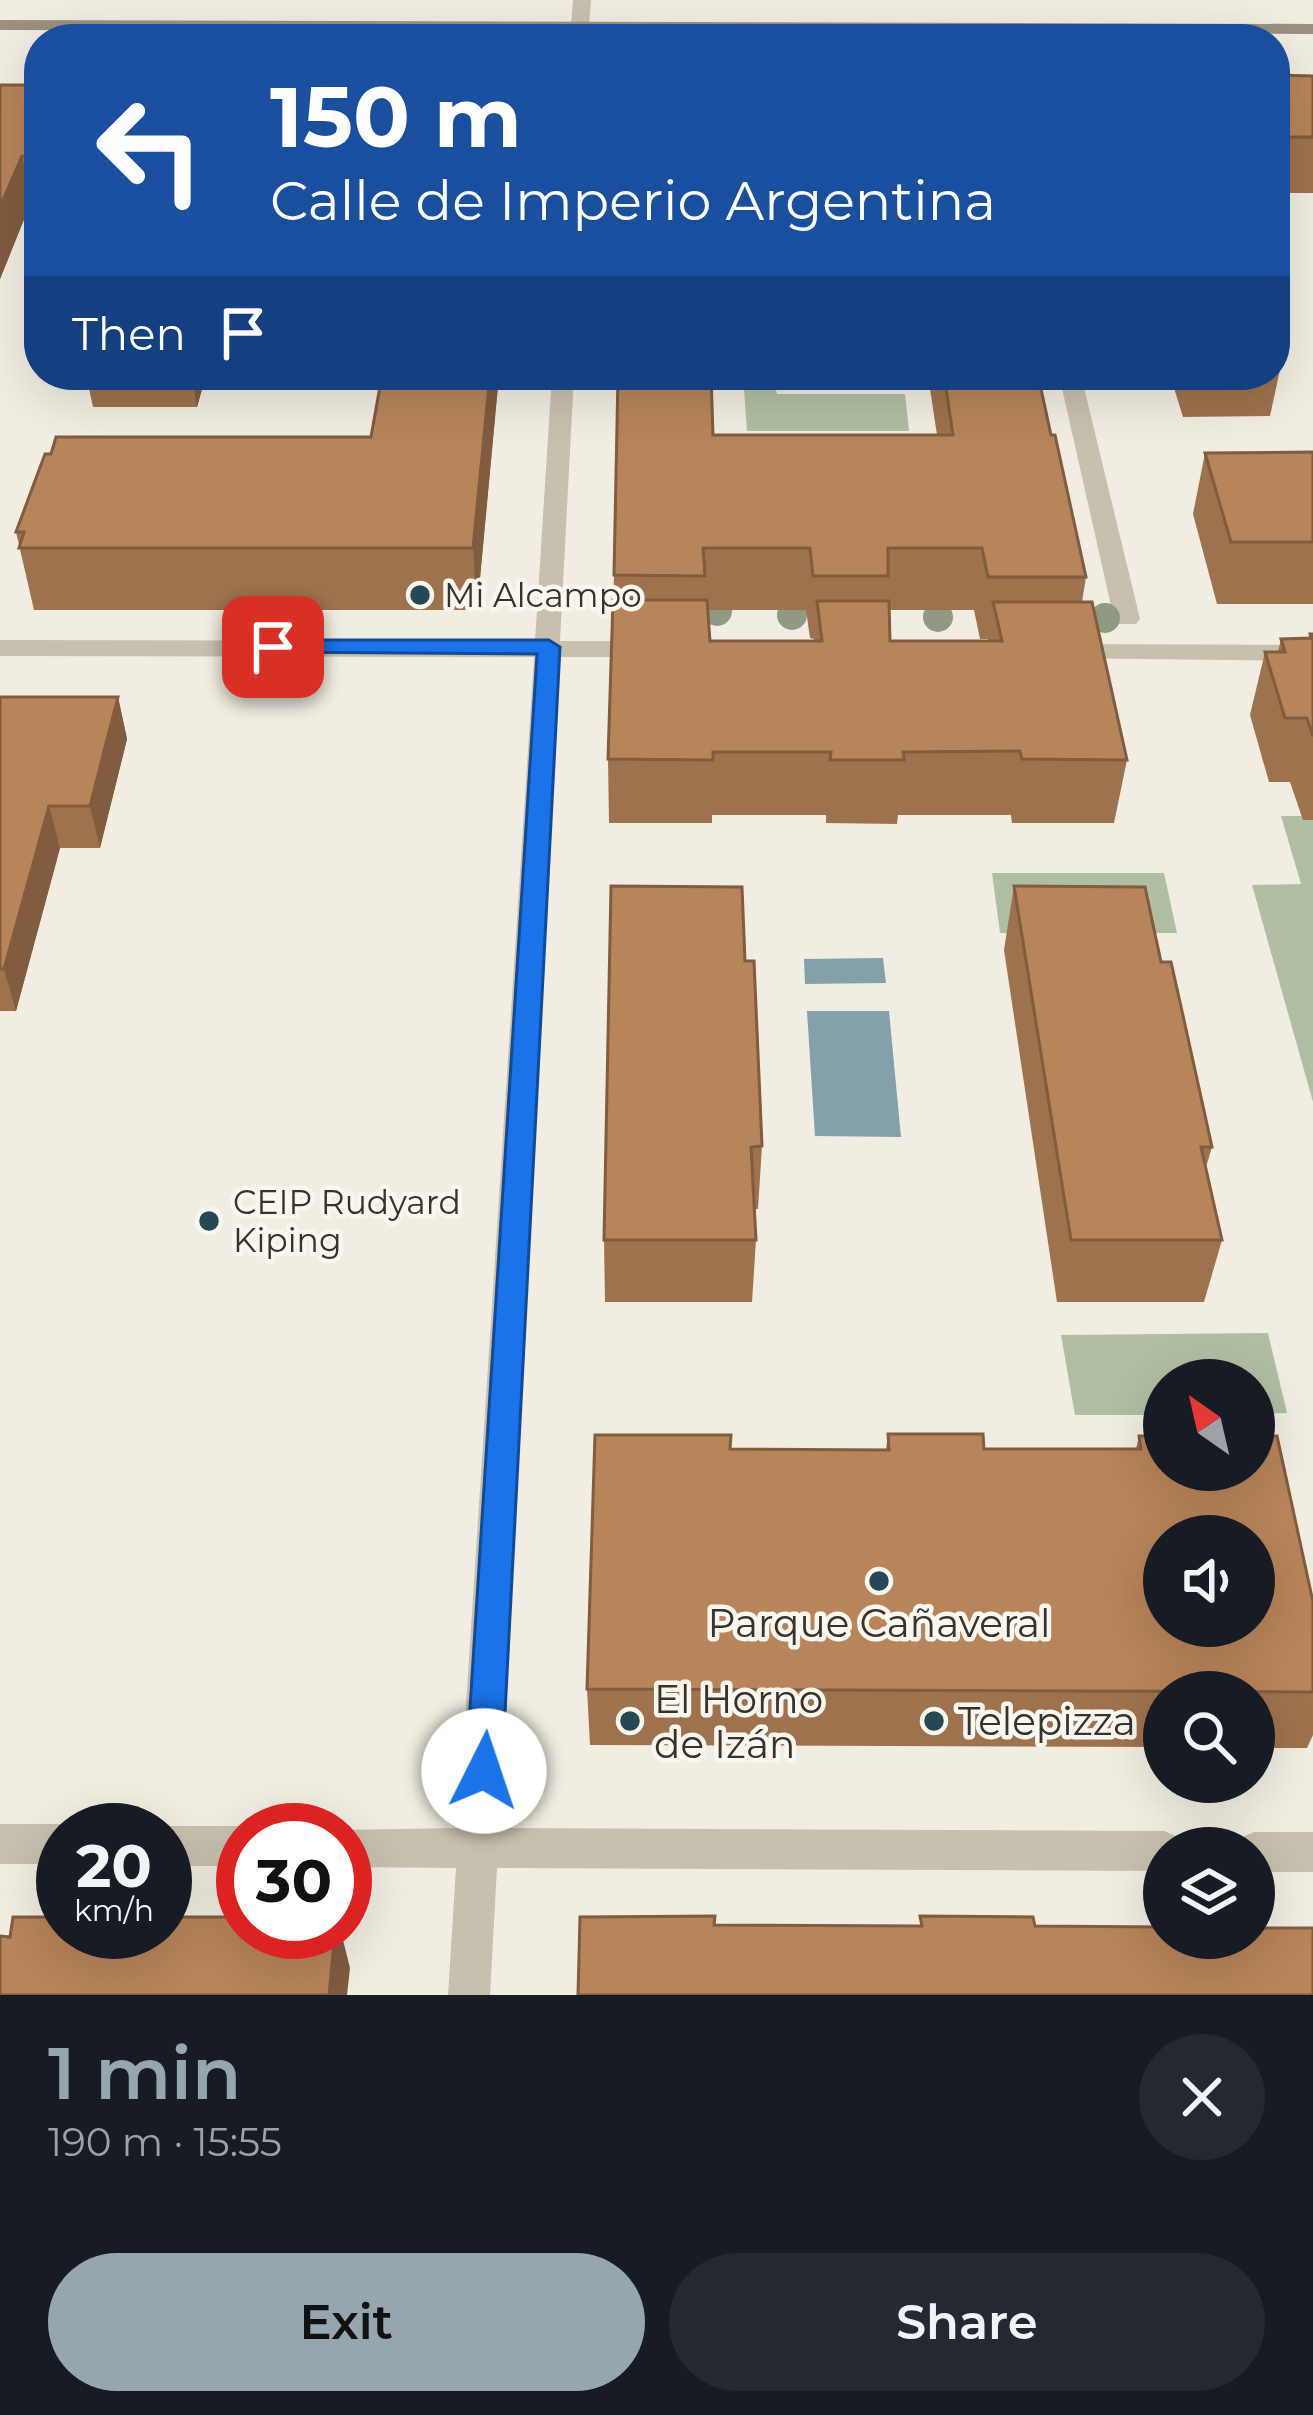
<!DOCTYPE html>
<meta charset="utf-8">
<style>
body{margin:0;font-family:Montserrat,sans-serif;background:#242831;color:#f1f3f6;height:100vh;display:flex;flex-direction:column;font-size:45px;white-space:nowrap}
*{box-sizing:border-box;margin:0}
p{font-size:39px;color:#9ea1a6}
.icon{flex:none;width:66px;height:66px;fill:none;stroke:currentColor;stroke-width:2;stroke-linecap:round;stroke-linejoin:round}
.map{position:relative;height:1995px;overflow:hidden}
.sheet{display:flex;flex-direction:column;background:#171b24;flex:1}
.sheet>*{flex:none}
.hud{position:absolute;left:24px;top:24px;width:1266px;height:366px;border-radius:48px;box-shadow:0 12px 48px #0002;background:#1a4fa0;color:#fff;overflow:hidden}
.needle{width:78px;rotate:326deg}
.buttons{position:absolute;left:1143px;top:1359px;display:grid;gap:24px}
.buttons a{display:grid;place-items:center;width:132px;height:132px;border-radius:50%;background:#171b24;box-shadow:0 12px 48px #0002;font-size:60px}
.speed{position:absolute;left:36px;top:1803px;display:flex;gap:24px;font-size:60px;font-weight:700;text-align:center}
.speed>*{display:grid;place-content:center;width:156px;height:156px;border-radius:50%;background:#171b24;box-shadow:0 12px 48px #0002;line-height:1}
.speed small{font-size:30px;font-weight:400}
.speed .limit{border:18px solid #d22;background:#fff;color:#111}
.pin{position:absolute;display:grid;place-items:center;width:102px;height:102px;color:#fff;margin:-51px;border-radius:24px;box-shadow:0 6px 18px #0006}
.me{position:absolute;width:132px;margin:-66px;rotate:4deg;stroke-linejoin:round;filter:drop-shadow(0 0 9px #0008)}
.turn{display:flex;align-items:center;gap:42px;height:252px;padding:0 48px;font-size:54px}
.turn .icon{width:156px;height:156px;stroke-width:2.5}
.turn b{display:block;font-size:84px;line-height:102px}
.then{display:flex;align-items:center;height:114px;padding:0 48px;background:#0003;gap:24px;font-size:45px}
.round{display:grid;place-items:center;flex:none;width:126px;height:126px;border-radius:63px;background:#242831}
.head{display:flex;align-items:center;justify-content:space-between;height:204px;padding:0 48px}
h1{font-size:72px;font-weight:600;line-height:90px;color:#96a6ae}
.primary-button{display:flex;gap:24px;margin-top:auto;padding:24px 48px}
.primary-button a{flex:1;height:138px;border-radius:72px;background:#96a6ae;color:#111;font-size:48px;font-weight:600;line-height:138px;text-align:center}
.primary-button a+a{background:#242831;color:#f1f3f6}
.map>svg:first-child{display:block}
.green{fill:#b0bfa3}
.water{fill:#84a1ab}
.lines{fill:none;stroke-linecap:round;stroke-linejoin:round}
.street{fill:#c8c0af;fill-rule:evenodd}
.secondary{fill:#9c9080;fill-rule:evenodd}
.tree{fill:#909982}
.wall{fill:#9e724d;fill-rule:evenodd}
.shaded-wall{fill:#815c3e}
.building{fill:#b88459;stroke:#815c3e;stroke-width:3;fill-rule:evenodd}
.route{fill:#1a73e8;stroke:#114b97;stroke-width:3}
.poi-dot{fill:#264855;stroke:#f9f6ee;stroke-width:4.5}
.labels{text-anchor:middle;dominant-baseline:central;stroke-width:9;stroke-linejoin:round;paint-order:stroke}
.poi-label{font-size:33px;fill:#38322c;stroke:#f9f6ee;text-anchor:start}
.near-poi-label{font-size:39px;fill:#38322c;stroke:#f9f6ee;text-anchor:start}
</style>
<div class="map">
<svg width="1313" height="1995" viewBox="0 0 1313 1995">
<rect width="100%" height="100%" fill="#f1ede2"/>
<path class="green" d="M743 375H894L896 389 776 390 777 394H905L909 431H747Z
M1281 816H1313V1102L1252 885 1301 884Z
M992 873H1164L1177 933H1000Z
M1268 1333 1287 1413 1254 1414V1380H1164V1415H1075L1061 1335Z"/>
<path class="water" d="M883 958 886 983 805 984 804 959Z
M807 1011H889L901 1137 815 1136Z"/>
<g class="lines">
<path class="street" d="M573 0H591L588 39H570Z
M552 375H574L560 641H648L661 649 648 657H559L499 1828 1164 1831 1178 1837 1183 1848H1164V1871L497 1868 490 1995H448L456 1868 345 1867V1830H338L458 1828 534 657 0 656V640L535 641Z
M1059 375H1081L1140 619 1136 624H1118L1114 619Z
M1062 644 1313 645V661L1053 658 1049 652Z
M0 1824H63L78 1830H63V1864H0Z
M165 1826H243L253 1830H243V1866H165V1830H155Z
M1254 1832H1313V1872H1254V1848H1235L1240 1838Z"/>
<path class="secondary" d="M0 20 1313 24V34L0 30Z"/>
</g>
<g class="tree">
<circle cx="717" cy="611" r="15"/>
<circle cx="792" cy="615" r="15"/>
<circle cx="938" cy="617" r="15"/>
<circle cx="1105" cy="618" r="15"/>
</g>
<path class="wall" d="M1275 75 1313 76V193H1275Z
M0 85H39V202H31L0 279Z
M1275 335 1283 356 1270 416 1183 417 1170 375H1275Z
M86 375H206L197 407H93Z
M499 375 477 610H34L16 532 51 454 371 437Z
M928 375H1038L1051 435 1086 577 1082 602 1127 760 1114 823H1012L1011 815H898L897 824 826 823V815H712V823H609L608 759 614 575 713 435H937ZM708 610H806L810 638 814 639V641H710ZM889 610H974L980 639H988V641H890Z
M1313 452V604H1217L1193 514 1205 453Z
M1310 634H1313V820H1303L1290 782H1269L1250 715 1265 652H1278L1281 639 1308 638Z
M0 697H118L127 739 100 848H60L16 1011H0Z
M1014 886 1161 962 1212 1147 1206 1167 1222 1240 1204 1302H1057L1004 950Z
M745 961 762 1146 758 1209H754L756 1240 752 1302H605L604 1240Z
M888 1434 984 1449H1136L1139 1436 1313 1602V1735L1307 1748H1254V1692H1164V1747L590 1745 587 1689 730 1449 886 1450Z"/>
<path class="shaded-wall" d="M39 137V196L31 156Z
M22 156 31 202 0 279V207Z
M192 375H206L197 407Z
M490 375H499L477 610 473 548Z
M118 697 127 739 100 848 90 806Z
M49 806 60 848 16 1011 4 969Z
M335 1932H341L350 1968 347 1995H329Z"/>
<path class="building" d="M1275 75 1313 76V137H1275Z
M0 85H39V137L31 156H22L0 207Z
M1275 335 1283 356H1275Z
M382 375H490L473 548H19L24 532H16L45 454H51L56 437H371Z
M618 375H711L713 435H953L944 375H1038L1051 435H1055L1086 577H988L982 548H888V576H813L810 548H703L705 576 614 575Z
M1313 452V542H1231L1205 453Z
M613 600H707L710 641H822L817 601H889L890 641H1002L993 602H1092L1127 760 1022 759 1020 751 903 752 904 760H830L831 752H713V760L608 759Z
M1310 634H1313V736L1307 718H1285L1265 652H1285L1281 639 1311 638Z
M0 697H118L90 806H49L4 969H0Z
M611 886 742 887 745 961H754L762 1146 751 1147 756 1240H604Z
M1014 886 1145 887 1161 962H1171L1180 1002 1212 1147H1201L1222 1240H1071Z
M888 1434H983L984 1449H1141L1139 1436H1164V1470H1254V1436H1277L1313 1602V1692L587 1689 595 1435H731L730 1449 889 1450ZM1164 1536H1254V1626H1164Z
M715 1916 714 1925 922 1926 920 1916 1033 1917 1035 1926 1164 1927V1938H1254V1928H1313V1995H578L580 1917Z
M13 1917H63V1932H165V1917H243V1932H335L329 1995H0V1936L10 1937Z"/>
<path class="route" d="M273 640H549L560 647 502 1771 497 1783 484 1788 471 1783 466 1771 537 654 265 652V642Z"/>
<g class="poi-dot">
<circle cx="420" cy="595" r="12"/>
<circle cx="209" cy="1221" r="12"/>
<circle cx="879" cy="1581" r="12"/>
<circle cx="630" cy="1721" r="12"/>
<circle cx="934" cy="1721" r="12"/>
</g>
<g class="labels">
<g class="poi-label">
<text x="444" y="595">Mi Alcampo</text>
<text x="233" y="1202">CEIP Rudyard<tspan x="233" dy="38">Kiping</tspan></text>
</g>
<g class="near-poi-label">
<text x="879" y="1623" text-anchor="middle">Parque Cañaveral</text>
<text x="654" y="1699">El Horno<tspan x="654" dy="45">de Izán</tspan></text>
<text x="958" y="1721">Telepizza</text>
</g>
</g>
</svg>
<div class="buttons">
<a><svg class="needle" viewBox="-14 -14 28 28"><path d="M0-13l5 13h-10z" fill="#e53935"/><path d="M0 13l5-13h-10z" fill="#9ea1a6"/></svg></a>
<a><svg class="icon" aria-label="sound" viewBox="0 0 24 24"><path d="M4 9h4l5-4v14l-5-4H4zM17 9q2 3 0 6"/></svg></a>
<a><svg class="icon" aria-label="search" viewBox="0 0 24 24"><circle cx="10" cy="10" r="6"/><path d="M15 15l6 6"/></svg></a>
<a><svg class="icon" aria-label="layers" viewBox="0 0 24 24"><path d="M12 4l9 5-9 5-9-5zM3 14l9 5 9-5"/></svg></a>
</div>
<div class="speed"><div>20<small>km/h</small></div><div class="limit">30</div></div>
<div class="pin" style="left:273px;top:647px;background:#d93025"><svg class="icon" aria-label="arrive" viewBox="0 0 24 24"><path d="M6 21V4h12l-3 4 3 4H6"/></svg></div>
<svg class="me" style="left:484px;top:1771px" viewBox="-20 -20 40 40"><circle r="19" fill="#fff"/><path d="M0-13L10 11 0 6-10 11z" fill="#1a73e8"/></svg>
<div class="hud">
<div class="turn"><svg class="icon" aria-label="left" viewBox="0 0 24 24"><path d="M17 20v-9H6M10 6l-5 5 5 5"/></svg><div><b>150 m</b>Calle de Imperio Argentina</div></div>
<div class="then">Then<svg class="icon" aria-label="arrive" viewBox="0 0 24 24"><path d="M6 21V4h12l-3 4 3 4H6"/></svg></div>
</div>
</div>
<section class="sheet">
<div class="head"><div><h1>1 min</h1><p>190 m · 15:55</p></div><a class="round"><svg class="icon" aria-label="close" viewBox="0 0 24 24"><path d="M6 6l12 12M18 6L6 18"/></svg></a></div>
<div class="primary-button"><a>Exit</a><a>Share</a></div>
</section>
